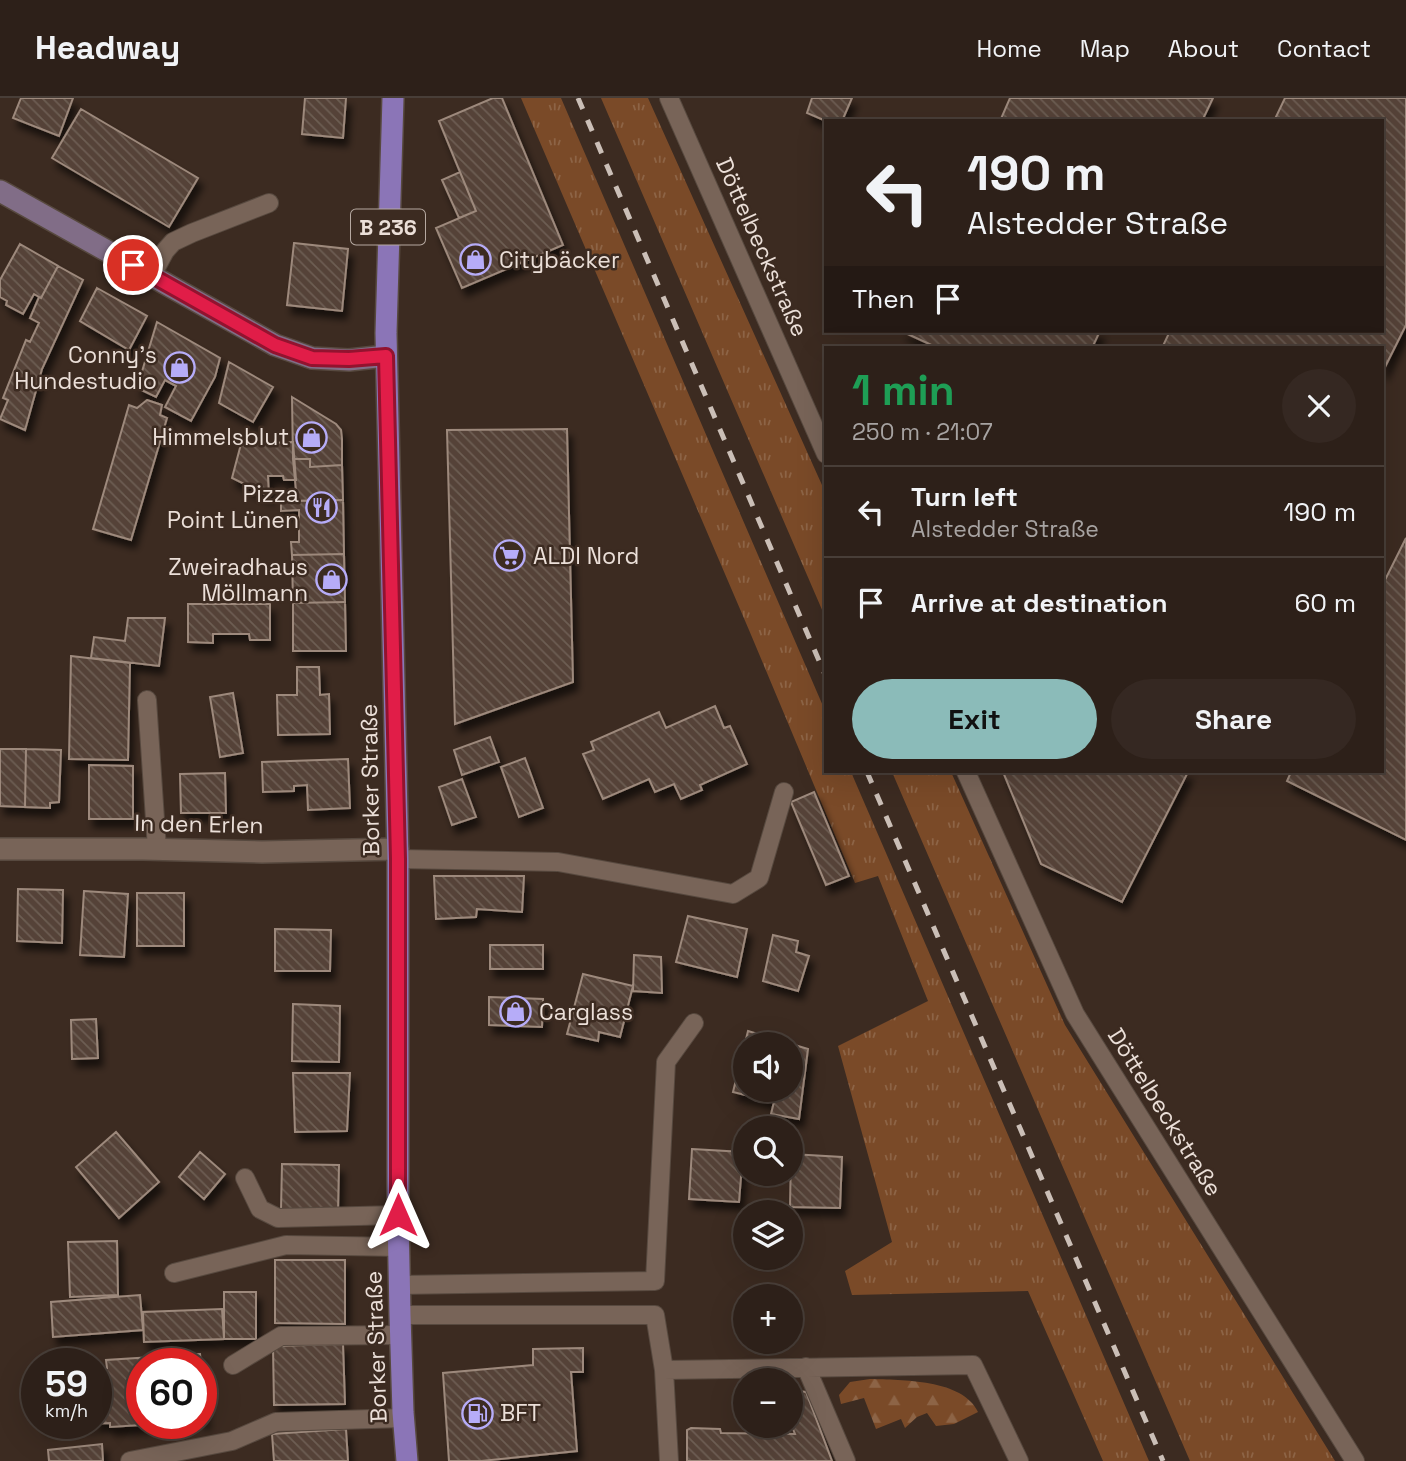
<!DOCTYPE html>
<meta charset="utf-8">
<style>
body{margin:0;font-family:"Space Grotesk",sans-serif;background:#352822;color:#f1f3f6;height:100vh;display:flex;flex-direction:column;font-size:26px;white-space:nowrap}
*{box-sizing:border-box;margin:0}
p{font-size:23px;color:#a7a3a2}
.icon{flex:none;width:38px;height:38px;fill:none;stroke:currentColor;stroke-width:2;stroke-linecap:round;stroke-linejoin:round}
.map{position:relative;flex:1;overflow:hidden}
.side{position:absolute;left:824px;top:248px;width:560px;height:427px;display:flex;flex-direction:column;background:#2d2019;border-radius:0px;box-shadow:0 7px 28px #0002,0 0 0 2px #483e38}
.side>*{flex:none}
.banner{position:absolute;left:824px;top:21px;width:560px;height:214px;border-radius:0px;box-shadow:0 7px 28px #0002,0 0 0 2px #483e38;background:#2d2019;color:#f1f3f6;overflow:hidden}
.controls{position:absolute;left:733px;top:934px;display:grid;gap:14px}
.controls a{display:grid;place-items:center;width:70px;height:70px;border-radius:50%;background:#2d2019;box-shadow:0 7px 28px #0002,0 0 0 2px #483e38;font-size:35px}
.speed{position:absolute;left:21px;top:1250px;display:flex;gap:14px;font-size:35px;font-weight:700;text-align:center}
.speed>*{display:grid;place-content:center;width:91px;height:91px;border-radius:50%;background:#2d2019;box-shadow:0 7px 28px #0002,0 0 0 2px #483e38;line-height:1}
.speed small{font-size:18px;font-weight:400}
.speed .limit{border:10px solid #d22;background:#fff;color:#111}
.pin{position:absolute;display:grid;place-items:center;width:60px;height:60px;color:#fff;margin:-30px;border:4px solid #fff;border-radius:50%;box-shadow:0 2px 7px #0007}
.me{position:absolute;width:77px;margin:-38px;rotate:0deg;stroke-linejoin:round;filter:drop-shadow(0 0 5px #0008)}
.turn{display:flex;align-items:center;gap:24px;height:147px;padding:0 28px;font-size:32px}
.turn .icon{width:91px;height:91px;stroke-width:2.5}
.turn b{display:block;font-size:49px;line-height:60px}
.then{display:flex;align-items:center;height:66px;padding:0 28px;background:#0003;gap:14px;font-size:26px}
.round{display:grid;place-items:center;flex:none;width:74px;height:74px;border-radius:37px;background:#352822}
.overview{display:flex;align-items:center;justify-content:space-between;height:119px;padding:0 28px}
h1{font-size:42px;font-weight:800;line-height:52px;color:#1e9e55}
.button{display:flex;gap:14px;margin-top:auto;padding:14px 28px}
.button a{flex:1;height:80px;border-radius:42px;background:#8bbbb9;color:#111;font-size:28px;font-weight:800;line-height:80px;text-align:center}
.button a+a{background:#352822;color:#f1f3f6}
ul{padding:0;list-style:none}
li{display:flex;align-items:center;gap:21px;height:91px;padding:0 28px;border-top:2px solid #483e38}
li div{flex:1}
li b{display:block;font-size:26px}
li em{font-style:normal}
header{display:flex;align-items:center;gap:42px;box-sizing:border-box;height:98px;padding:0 35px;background:#2d2019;border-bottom:2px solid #483e38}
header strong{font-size:33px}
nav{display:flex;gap:38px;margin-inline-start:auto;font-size:24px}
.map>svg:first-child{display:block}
.grass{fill:url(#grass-tufts)}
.forest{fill:url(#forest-firs)}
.building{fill:url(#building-back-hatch);stroke:#9d897c;stroke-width:2;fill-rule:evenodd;filter:url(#shadow)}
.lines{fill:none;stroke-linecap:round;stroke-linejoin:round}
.lane-casing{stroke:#57493f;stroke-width:20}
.street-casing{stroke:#57493f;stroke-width:24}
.secondary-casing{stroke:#57493f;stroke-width:24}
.primary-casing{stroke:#57493f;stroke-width:24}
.lane{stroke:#786458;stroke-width:18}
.street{stroke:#786458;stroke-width:21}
.secondary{stroke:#816d87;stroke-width:21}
.primary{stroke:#8b75b7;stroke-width:21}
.rail{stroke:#cbbfb7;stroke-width:5;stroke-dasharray:12 12;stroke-linecap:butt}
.route-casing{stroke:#92132f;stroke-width:18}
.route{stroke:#e11d48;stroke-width:12}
.labels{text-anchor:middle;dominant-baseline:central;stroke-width:5;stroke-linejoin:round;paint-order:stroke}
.shield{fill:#3c2b21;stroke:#b6a9a1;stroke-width:2}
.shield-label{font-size:21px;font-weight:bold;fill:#ebdfd8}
.street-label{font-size:23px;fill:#ebdfd8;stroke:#3c2b21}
.poi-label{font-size:23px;fill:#ebdfd8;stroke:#3c2b21;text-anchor:start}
</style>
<header>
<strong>Headway</strong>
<nav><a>Home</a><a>Map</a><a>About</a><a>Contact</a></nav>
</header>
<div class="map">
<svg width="1406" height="1363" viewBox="0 0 1406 1363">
<defs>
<pattern id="grass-tufts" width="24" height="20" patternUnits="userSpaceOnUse" patternTransform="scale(1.75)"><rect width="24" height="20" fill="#7a4a28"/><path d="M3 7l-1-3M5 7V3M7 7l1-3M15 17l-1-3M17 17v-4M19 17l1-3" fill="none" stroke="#8d6446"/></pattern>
<pattern id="forest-firs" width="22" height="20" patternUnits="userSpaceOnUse" patternTransform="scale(1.75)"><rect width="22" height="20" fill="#7a4a28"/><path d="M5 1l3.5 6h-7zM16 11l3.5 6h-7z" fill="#8d6446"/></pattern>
<pattern id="building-back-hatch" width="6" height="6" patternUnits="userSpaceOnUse" patternTransform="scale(1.75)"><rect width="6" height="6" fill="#544237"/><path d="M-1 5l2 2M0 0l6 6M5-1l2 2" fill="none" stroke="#6d5d53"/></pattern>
<filter id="shadow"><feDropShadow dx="4.5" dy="8" stdDeviation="3.5" flood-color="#0009"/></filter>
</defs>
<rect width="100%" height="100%" fill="#3c2b21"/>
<path class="grass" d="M521 0H561L826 615V674H851L1149 1363H1103L1028 1193 852 1197 845 1173 892 1144 838 948 928 903 878 778 855 785 749 532Z
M601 0H648L826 396V521Z
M892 674H951L1065 927 1335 1363H1190Z"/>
<path class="forest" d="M870 1281C901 1282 963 1281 978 1314L954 1326 936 1328 927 1315 917 1319 905 1330 901 1321 876 1331 864 1300 841 1306 839 1297 850 1284Z"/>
<path class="building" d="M21 0H73L59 38 13 20Z
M305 0H346L343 40 302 36Z
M493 0H502L563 147 462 190 436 130 476 113 439 23Z
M812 0H852L842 23H826L807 15Z
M1010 0H1213L1202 23H1000Z
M1285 0H1406V227L1382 275V250H1162L1170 233H1382V23H1274Z
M81 11 198 80 169 129 52 60Z
M460 74 476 113 459 120 442 82Z
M294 145 348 151 342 213 287 207Z
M20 146 58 168 41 200 34 196 23 216 6 207 7 203 0 199V182Z
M58 168 83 182 42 271 25 332 0 321 8 302 3 300 26 242 30 244 39 225 30 220 39 199 41 200Z
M97 190 147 218 129 252 80 223Z
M157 224 220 260 215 279 191 323 165 309 176 288 165 282 156 299 137 290Z
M901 233H1100L1092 250H938Z
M229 264 273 289 253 324 219 305Z
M292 299 336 326 341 332 342 341V367L310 369V361H293Z
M147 302 162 307 160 317 167 320 131 442 93 431 129 307 137 310Z
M567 331 573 584 455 626 447 332Z
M293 344 296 382H284L283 378H268L269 398 232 380 241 346Z
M293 361H310V369L342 367 343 402 297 403Z
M343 402 344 456 292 457 291 444H299V412L281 413V403Z
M1406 440V742L1287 683 1291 674H1382V488Z
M344 456 345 504 293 505 292 457Z
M345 504 346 553H293V505Z
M188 506H270V542H250L249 536H213V545L188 544Z
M128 520H165L159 568 91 560 94 539 125 543Z
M71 558 130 565 128 662 69 661Z
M297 569H319L320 597 329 596 330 636 278 637 277 597H297Z
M233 595 243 655 220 659 210 599Z
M715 608 724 630 730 628 747 666 700 687 702 692 681 701 674 686 655 694 649 681 603 701 583 656 594 652 591 644 659 614 666 630Z
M490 639 499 664 462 677 454 652Z
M0 651H26L25 709 0 708Z
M26 651 61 652 59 704 50 705V710L25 709Z
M525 660 543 710 519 719 501 669Z
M348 661 350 710 308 712 307 687 294 688V693L263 694 262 664Z
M89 667 133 668V721H89Z
M1003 674H1188L1122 804 1041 766Z
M225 675 226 715H181L180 676Z
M462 681 476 719 452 727 439 689Z
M814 694 849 778 826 787 791 704Z
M434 778H524L522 814 477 811 476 819 436 821Z
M18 791 63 792 62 845 17 843Z
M84 793 128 796 124 859 80 857Z
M137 795H184V848H137Z
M688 818 747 831 737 879 676 864Z
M275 831 331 832 330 873H275Z
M773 837 798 843 796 854 809 858 798 893 763 883Z
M490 847H543V871H490Z
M634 857 661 859 662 895 633 893Z
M583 876 633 888 620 939 599 934 598 943 567 936Z
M489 899 543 901 542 929 489 927Z
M293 906 340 908 339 964 292 963Z
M96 921 98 960 72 961 71 922Z
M748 933 808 951 799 1021 771 1016 774 1004 733 994ZM746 947H791V992H746Z
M293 975H350L347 1033 295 1034Z
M116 1034 159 1084 119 1120 76 1069Z
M692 1051 743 1054 739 1104 689 1101Z
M200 1054 225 1076 204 1101 179 1079Z
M791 1056 842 1059 840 1110 790 1109Z
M282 1066 339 1067 338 1114 281 1112Z
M117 1143 118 1197 70 1199 68 1144Z
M275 1162H345V1226L275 1225Z
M224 1194H256V1241H224Z
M140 1197 143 1232 53 1239 51 1204Z
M222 1211 224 1241 144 1244 143 1214Z
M343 1246 345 1306 274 1307 273 1248Z
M583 1250V1274H571L577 1353 481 1363H449L443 1275 533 1267V1251Z
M200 1256 201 1265H142V1325H173L110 1329V1325L42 1328V1325H96V1270H107L106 1262Z
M201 1273 205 1323H201Z
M791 1292 806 1294 832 1363H687V1332L691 1330 720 1331 721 1335 795 1336 791 1326Z
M346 1331 348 1363H274L272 1336Z
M102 1346 103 1363H49L48 1352Z"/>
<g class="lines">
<defs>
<path id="lane" d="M669 0 826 356
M152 177 165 153 173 144 192 135 269 105
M147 602 157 751
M966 674 1075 916 1355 1363
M398 761 558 764 733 796 759 780 784 694
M245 1080 260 1111 278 1120 398 1117
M174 1175 286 1147 399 1149
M399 1187 655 1183 666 964 694 925
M400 1217H655L664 1272 669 1363
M233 1267 281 1238 400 1237
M806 1269 846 1363
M664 1272 973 1267 1019 1363
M130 1363 232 1343 276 1324 403 1320"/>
<path id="street" d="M0 751H143L262 754 398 751"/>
<path id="secondary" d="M0 93 275 247 312 260 349 262 386 258"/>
<path id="primary" d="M393 0 386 235 398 761V1117L400 1217 403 1314 407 1363"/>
</defs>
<use href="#lane" class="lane-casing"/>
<use href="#street" class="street-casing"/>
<use href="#secondary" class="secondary-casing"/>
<use href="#primary" class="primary-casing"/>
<use href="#lane" class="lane"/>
<use href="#street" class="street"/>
<use href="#secondary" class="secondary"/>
<use href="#primary" class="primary"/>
<path class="rail" d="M578 0 826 579
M867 674 1163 1363"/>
</g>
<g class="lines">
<defs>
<path id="route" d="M133 167 275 247 312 260 349 261 386 258 398 761V1117"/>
</defs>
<use href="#route" class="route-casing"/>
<use href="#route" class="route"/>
</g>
<defs>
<symbol id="shop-ring" viewBox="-11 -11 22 22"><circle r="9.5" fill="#3c2b21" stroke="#b6acf8" stroke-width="1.5"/><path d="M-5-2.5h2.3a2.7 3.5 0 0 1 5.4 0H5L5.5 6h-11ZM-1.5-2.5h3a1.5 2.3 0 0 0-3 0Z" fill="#b6acf8"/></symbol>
<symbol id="restaurant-ring" viewBox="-11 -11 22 22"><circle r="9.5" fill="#3c2b21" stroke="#b6acf8" stroke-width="1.5"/><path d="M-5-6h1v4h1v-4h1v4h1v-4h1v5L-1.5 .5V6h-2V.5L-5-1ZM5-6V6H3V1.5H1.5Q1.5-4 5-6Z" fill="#b6acf8"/></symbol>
<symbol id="supermarket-ring" viewBox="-11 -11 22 22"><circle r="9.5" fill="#3c2b21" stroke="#b6acf8" stroke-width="1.5"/><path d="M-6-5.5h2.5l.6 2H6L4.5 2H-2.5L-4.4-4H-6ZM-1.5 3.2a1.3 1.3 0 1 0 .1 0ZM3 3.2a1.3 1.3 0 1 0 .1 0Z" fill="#b6acf8"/></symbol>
<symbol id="fuel-ring" viewBox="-11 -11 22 22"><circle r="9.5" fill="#3c2b21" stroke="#b6acf8" stroke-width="1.5"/><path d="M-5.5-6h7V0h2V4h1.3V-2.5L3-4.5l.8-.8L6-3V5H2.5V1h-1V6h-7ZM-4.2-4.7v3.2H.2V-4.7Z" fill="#b6acf8"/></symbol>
</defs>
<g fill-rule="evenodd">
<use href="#shop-ring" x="458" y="144" width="35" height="35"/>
<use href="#shop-ring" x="162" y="252" width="35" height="35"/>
<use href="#shop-ring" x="294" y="322" width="35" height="35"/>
<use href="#restaurant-ring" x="304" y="392" width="35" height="35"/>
<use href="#supermarket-ring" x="492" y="440" width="35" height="35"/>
<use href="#shop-ring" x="314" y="464" width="35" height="35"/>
<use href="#shop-ring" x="498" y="896" width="35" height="35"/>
<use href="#fuel-ring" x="460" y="1298" width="35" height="35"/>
</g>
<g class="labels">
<rect class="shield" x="351" y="111.5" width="74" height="35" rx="5"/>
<g class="shield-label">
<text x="388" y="129">B 236</text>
</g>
<g class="street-label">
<text transform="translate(762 149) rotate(66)">Döttelbeckstraße</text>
<text transform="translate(370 682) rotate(-91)">Borker Straße</text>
<text transform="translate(199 726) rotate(1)">In den Erlen</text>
<text transform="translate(1165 1014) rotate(58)">Döttelbeckstraße</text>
<text transform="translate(376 1249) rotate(-92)">Borker Straße</text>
</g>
<g class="poi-label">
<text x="499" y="162">Citybäcker</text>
<text x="157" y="257" text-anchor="end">Conny's<tspan x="157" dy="26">Hundestudio</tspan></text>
<text x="289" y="339" text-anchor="end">Himmelsblut</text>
<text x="299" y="396" text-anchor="end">Pizza<tspan x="299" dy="26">Point Lünen</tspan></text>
<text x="533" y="458">ALDI Nord</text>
<text x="308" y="469" text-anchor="end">Zweiradhaus<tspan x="308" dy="26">Möllmann</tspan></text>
<text x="539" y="914">Carglass</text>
<text x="500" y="1315">BFT</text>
</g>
</g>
</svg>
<div class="controls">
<a><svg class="icon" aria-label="sound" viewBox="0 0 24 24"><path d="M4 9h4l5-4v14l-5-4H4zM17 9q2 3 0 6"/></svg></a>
<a><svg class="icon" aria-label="search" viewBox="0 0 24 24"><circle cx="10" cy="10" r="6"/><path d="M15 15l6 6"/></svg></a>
<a><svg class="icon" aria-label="layers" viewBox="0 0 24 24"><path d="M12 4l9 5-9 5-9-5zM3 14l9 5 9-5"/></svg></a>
<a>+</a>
<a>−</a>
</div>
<div class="speed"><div>59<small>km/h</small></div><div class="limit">60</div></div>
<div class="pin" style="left:133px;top:167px;background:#d93025"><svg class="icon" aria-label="arrive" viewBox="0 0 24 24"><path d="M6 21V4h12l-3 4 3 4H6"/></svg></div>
<svg class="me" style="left:398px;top:1117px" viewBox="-20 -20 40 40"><path d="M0-17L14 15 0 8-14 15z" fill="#e11d48" stroke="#fff" stroke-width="4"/></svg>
<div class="banner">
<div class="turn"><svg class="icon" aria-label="left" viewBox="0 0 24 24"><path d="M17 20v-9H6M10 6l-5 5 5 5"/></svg><div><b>190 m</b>Alstedder Straße</div></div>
<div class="then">Then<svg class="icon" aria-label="arrive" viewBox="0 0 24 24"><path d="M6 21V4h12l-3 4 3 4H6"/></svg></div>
</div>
<section class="side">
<div class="overview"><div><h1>1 min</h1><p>250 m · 21:07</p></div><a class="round"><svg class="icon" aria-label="close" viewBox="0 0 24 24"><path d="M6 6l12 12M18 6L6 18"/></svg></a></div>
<ul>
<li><svg class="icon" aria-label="left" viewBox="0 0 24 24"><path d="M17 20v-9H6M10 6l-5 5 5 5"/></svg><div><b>Turn left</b><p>Alstedder Straße</p></div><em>190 m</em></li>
<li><svg class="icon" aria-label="arrive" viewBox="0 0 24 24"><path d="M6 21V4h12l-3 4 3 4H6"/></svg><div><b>Arrive at destination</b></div><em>60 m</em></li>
</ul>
<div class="button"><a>Exit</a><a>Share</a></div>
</section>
</div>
